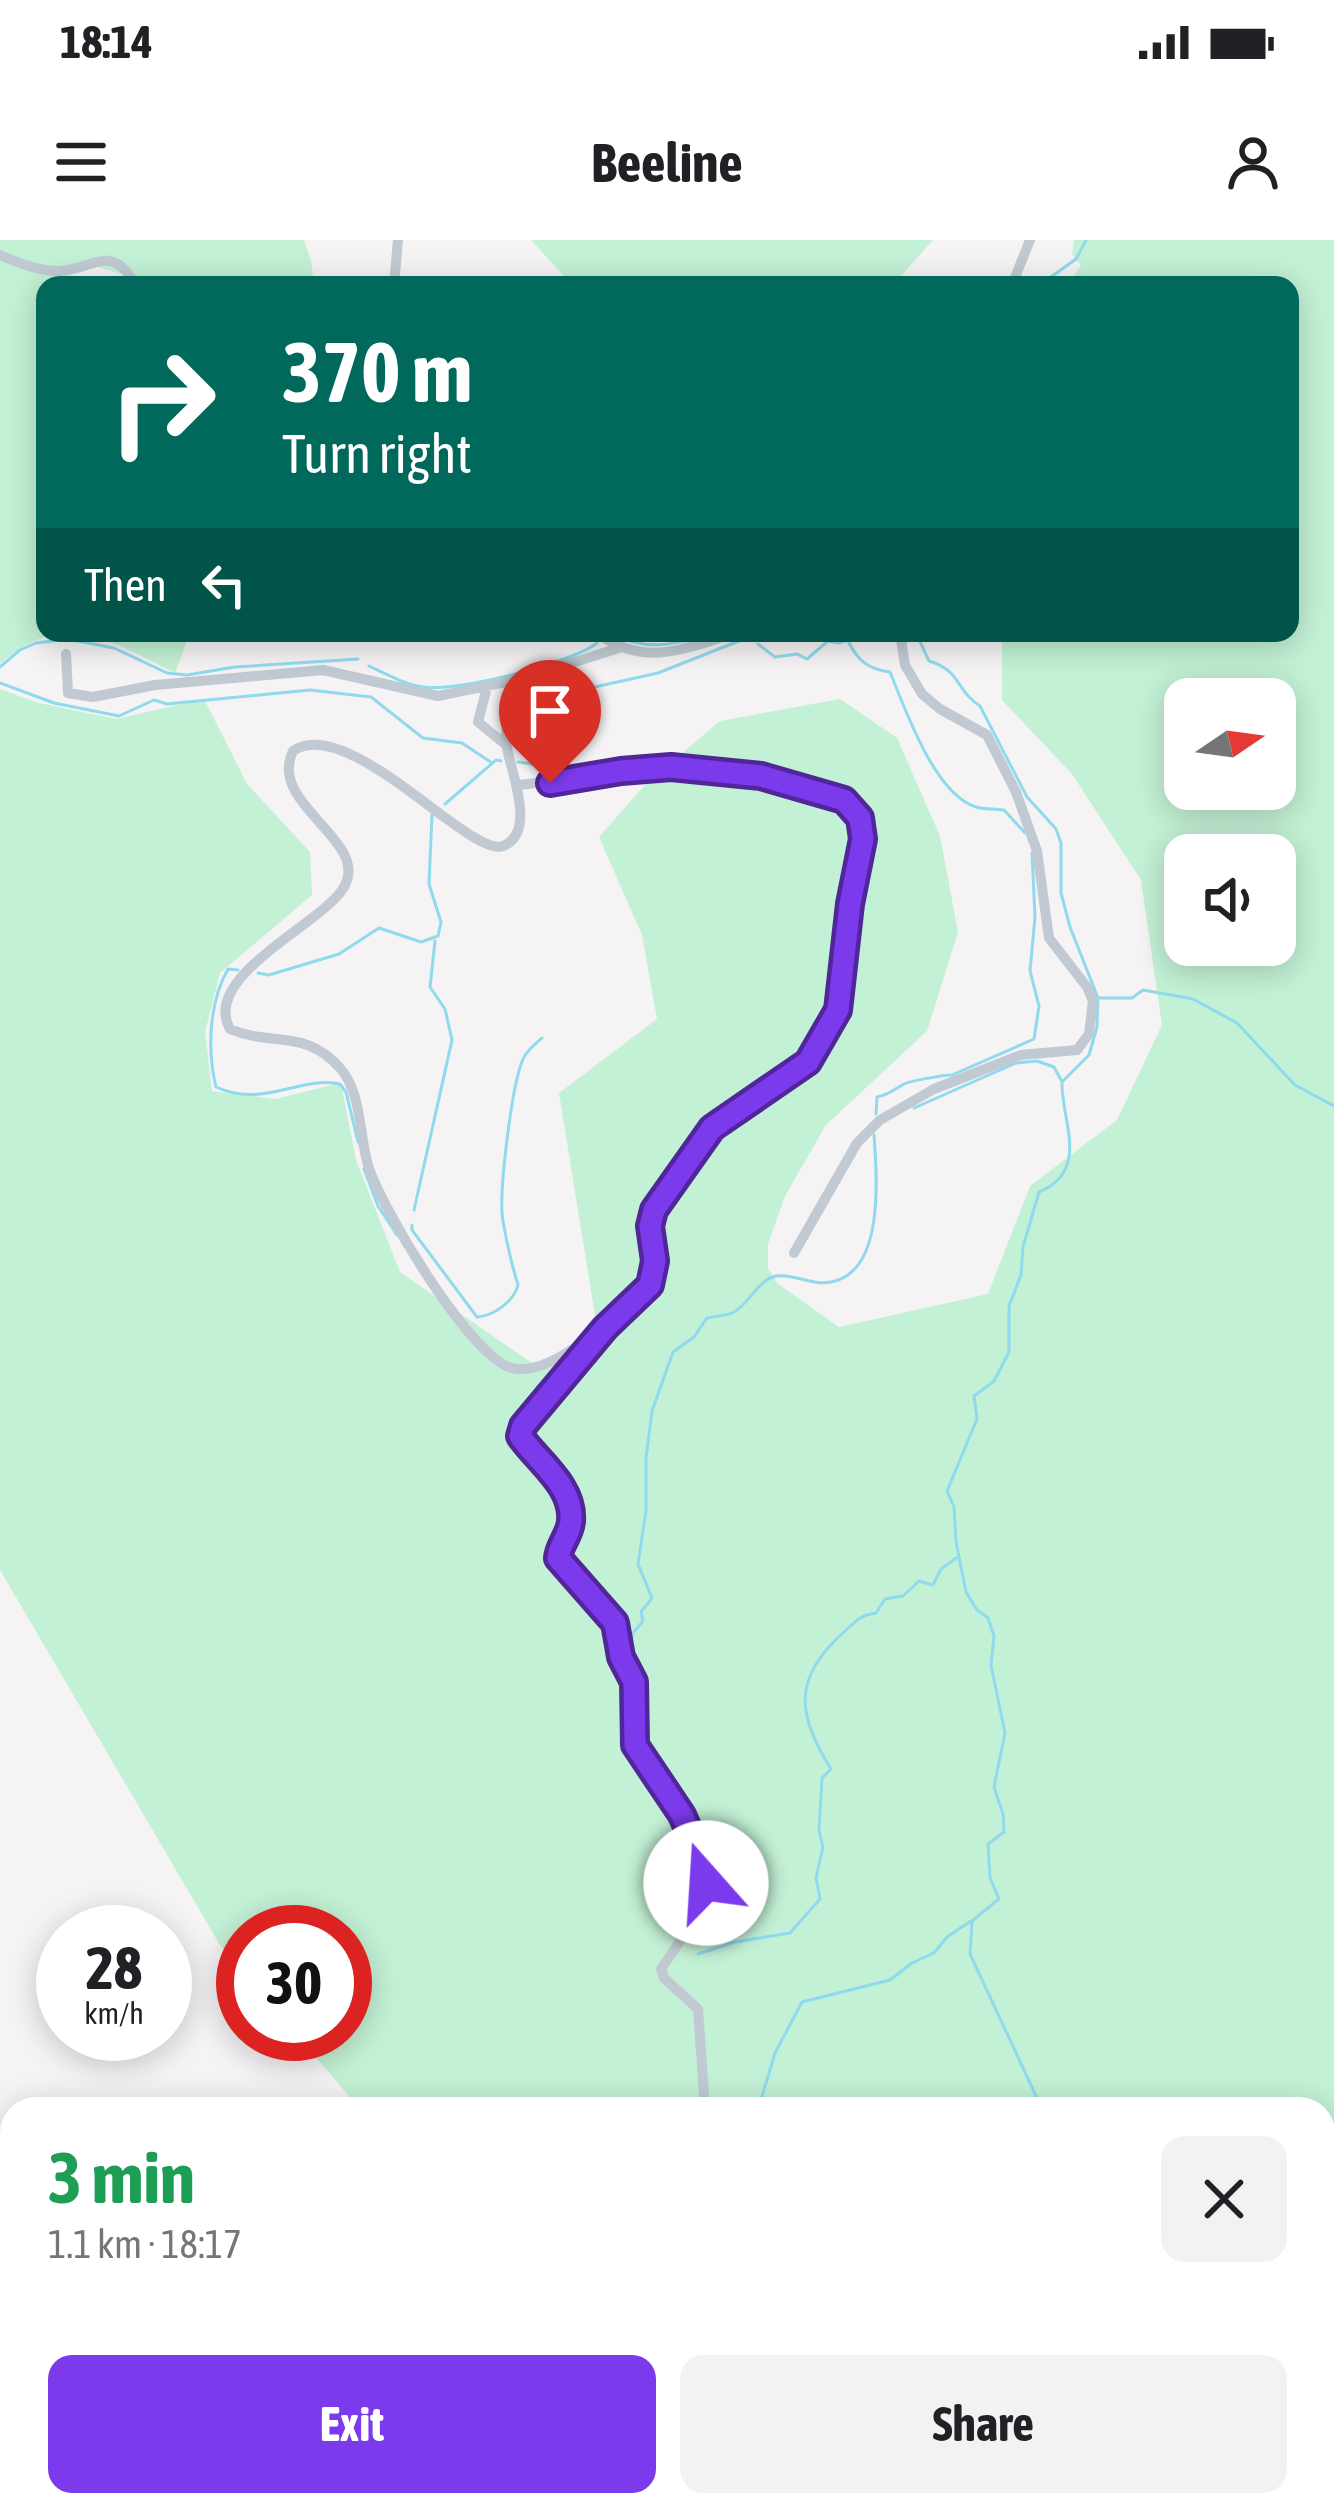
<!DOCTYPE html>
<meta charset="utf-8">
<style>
body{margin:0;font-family:"Asap Condensed",sans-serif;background:#f2f2f2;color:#202124;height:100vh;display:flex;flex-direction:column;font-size:45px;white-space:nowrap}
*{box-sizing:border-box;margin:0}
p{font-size:39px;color:#757577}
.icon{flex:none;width:66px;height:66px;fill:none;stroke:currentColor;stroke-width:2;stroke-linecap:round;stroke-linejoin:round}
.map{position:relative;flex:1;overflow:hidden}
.details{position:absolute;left:0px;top:1857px;width:1335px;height:420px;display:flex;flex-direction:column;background:#fff;border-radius:36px 36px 0 0;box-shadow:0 6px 30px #0003}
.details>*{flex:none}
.guide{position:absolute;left:36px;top:36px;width:1263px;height:366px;border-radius:24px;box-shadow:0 6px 30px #0003;background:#00695c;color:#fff;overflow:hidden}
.needle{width:78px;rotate:77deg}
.buttons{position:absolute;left:1164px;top:438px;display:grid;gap:24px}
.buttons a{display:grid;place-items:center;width:132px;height:132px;border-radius:24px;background:#fff;box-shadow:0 6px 30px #0003;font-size:60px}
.speed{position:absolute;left:36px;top:1665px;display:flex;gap:24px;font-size:60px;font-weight:700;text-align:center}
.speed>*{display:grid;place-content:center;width:156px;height:156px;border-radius:50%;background:#fff;box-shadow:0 6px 30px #0003;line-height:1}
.speed small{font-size:30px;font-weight:400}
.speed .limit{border:18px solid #d22;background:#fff;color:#111}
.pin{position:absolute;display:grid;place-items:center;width:102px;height:102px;color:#fff;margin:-123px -51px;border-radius:50% 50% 50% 0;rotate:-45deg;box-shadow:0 0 12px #0007}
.pin .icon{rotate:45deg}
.me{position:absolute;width:132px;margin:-66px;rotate:341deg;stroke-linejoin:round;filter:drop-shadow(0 0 9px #0008)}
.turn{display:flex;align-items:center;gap:42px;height:252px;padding:0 48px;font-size:54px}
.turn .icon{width:156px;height:156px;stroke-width:2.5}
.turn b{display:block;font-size:84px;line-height:102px}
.then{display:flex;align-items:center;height:114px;padding:0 48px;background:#0003;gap:24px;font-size:45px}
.round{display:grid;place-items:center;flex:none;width:126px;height:126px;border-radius:24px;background:#f2f2f2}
.headline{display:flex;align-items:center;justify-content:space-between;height:204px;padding:0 48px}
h1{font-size:72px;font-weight:700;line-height:90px;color:#1e9e55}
.cta{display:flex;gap:24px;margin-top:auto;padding:24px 48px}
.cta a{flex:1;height:138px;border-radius:24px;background:#7c3aed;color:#fff;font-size:48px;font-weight:700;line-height:138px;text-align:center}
.cta a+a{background:#f2f2f2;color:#202124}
.status{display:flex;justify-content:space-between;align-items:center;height:84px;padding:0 60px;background:#fff;direction:ltr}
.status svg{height:33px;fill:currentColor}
header{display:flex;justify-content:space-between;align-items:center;height:156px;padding:0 48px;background:#fff;font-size:54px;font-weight:700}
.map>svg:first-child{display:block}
.green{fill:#c3f1d5;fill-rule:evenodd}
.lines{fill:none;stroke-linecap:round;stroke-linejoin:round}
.stream{stroke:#90daee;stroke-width:3}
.minor{stroke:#c1cad2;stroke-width:10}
.tertiary{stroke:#c1cad2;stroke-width:14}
.route-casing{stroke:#51269a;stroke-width:30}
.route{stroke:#7c3aed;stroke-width:21}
</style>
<div class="status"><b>18:14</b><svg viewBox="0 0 49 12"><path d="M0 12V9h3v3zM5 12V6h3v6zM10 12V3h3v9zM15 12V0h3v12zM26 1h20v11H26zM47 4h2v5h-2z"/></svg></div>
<header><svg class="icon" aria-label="menu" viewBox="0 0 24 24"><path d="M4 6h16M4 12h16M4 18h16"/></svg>Beeline<svg class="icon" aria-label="person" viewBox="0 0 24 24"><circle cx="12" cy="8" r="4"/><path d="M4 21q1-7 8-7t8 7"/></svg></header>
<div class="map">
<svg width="1334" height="2277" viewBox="0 0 1334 2277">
<rect width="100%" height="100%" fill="#f5f3f3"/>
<path class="green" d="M0 0H304L311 20 314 45H125L123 34 94 26 43 45 45 393H190L175 433C109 400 63 368 0 424Z
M531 0H933L893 45H572Z
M1074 0H1334V2277H672L690 2265H1323V1869H360L296 1794H345V1692H243V1733L220 1705 0 1330V449L39 463 116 479 204 459 247 544 310 612 312 655 220 733 205 792 212 851 275 859 341 843 356 920 400 1032 542 1130 600 1106 559 853 657 779 642 695 599 597 645 545 720 481 840 459 897 498 940 596 958 692 927 791 826 885 785 956 768 1004V1028L778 1044 839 1087 988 1054 1030 946 1117 880 1162 785 1141 640 1072 534 1002 460V393H1290V45H1068L1081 25 1072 15ZM1185 459H1275V549H1185ZM1185 615H1275V705H1185Z"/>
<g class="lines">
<path class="stream" d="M1040 45 1076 19 1086 0
M610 393C648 413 675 404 714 393
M916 393 929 421C962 431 955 450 980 466L1027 557 1056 589 1061 603V653L1070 687 1098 758 1097 787 1089 815 1062 842C1061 881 1091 930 1039 952L1023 1007 1021 1035 1009 1066V1112L994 1141 974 1156 977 1179 947 1251 954 1267 956 1302 966 1352 977 1370 988 1378 994 1396 991 1425 1005 1493 994 1547 1003 1574 1004 1592 988 1604 990 1638 999 1659 972 1681 970 1714 1037 1858
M848 401C858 421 868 429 890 432 905 468 934 554 976 567 985 570 995 568 1004 570L1025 593
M758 404 775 417 797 414 807 419 828 401 839 403 865 393
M369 426C386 434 404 444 423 447 455 453 574 422 597 403
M0 427 20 410 36 403 68 399 114 408 167 433 187 435 235 427 358 419
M0 443 54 463 119 476 154 460 167 464 310 450 371 457 423 498 462 503 492 523
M518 522 534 524 557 505C553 485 548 469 563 454L658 433 749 397
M445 564 496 520 501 521
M238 730 228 729C209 762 207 810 216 847 265 869 300 835 340 844L346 852 358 902
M258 733 269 735 339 714 379 688 421 702 438 696 441 682 429 644 432 575
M1098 758H1132L1143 750 1193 759 1237 783 1295 845 1334 866
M914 868 1016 823 1037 821 1054 827 1061 840
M876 874 877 857C889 855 893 850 904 844 910 841 943 835 952 835L1034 799 1039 766 1030 731 1035 677 1032 613
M364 929 378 966 397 995
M414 970 452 800 445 769 430 747 435 701
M412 985V990L477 1077C494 1076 514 1061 518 1045 511 1022 507 1005 503 981 498 955 512 844 523 819 527 810 535 804 542 798
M629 1412 633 1393 643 1381 641 1372 652 1358 638 1324 646 1271V1218L652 1171 673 1112 694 1097 707 1078C715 1076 727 1076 734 1072 750 1063 758 1040 776 1036 793 1033 812 1046 831 1042 885 1032 877 937 874 895
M698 1714 735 1702 790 1693 820 1659 816 1638 823 1607 819 1590 822 1538 831 1529C797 1474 792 1438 844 1392 855 1382 860 1375 876 1373L885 1359 903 1356 919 1341 933 1345 941 1329 956 1318
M764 1869 760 1863 775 1813 802 1762 890 1740 912 1723 934 1713 947 1697 971 1681
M1323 2066 1334 2064
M1323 2263 1334 2256
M917 2266 918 2265
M1299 2277 1319 2265"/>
<path class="minor" d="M0 15C18 23 39 31 58 31 94 30 110 1 136 45
M394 45 398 0
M1012 45 1030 0
M597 393C645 428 683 409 735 393
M66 414 68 453 93 457 155 445 323 430 438 456 521 439 619 408
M521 439C515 459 505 481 506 502 508 526 539 592 503 606 471 619 348 473 293 511 267 565 371 600 344 647 323 684 200 736 230 789 271 807 305 788 340 828 362 853 359 895 368 925 380 966 475 1127 517 1129 547 1131 576 1106 600 1091
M487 447 478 482 506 505
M519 545 671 527 761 536 844 560 860 579 863 599 850 664 838 770 808 822 712 888 654 970 650 985 655 1029 649 1044 605 1087 523 1186 520 1196C537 1221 574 1246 571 1281 570 1295 559 1304 558 1318L615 1383 621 1417 635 1442 633 1492 637 1512 682 1575 706 1633 704 1655 695 1679 661 1729 664 1738 698 1769 705 1869
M794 1013 857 903 880 880 934 849 1021 815 1077 810 1089 794 1093 761 1087 747 1049 698 1037 611 1016 552 987 495 940 469 922 454 905 425 900 393"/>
<path class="tertiary" d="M0 2194 12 2214
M28 2265 31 2277
M1123 2265 1128 2277
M548 2277 632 2265"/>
</g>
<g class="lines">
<defs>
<path id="route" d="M550 543 621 531 671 527 761 536 844 560 860 578 863 599 850 664 838 770 808 822 712 888 654 970 650 986 655 1021 650 1045 605 1088 523 1186 520 1196C537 1221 574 1246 571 1281 570 1295 559 1305 558 1318L615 1383 621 1417 634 1442 635 1505 682 1575 704 1625 706 1643"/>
</defs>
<use href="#route" class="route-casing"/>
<use href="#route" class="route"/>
</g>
</svg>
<div class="buttons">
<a><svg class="needle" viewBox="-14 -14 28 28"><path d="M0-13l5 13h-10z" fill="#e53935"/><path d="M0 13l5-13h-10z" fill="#757577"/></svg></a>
<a><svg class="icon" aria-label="sound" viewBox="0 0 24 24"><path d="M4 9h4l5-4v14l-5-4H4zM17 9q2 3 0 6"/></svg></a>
</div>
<div class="speed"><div>28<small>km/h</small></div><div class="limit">30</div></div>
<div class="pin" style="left:550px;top:543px;background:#d93025"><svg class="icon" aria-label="arrive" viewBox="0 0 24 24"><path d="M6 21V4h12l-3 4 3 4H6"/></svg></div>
<svg class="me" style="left:706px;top:1643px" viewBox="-20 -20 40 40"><circle r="19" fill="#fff"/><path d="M0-13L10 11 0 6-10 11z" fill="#7c3aed"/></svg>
<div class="guide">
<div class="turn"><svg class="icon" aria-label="right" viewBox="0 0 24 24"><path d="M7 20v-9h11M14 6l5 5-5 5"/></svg><div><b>370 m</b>Turn right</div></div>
<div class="then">Then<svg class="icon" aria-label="left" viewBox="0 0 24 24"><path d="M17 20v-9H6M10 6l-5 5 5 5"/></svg></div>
</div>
<section class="details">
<div class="headline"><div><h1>3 min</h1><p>1.1 km · 18:17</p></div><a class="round"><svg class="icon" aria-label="close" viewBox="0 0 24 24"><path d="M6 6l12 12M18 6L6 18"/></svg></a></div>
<div class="cta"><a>Exit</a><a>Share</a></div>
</section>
</div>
